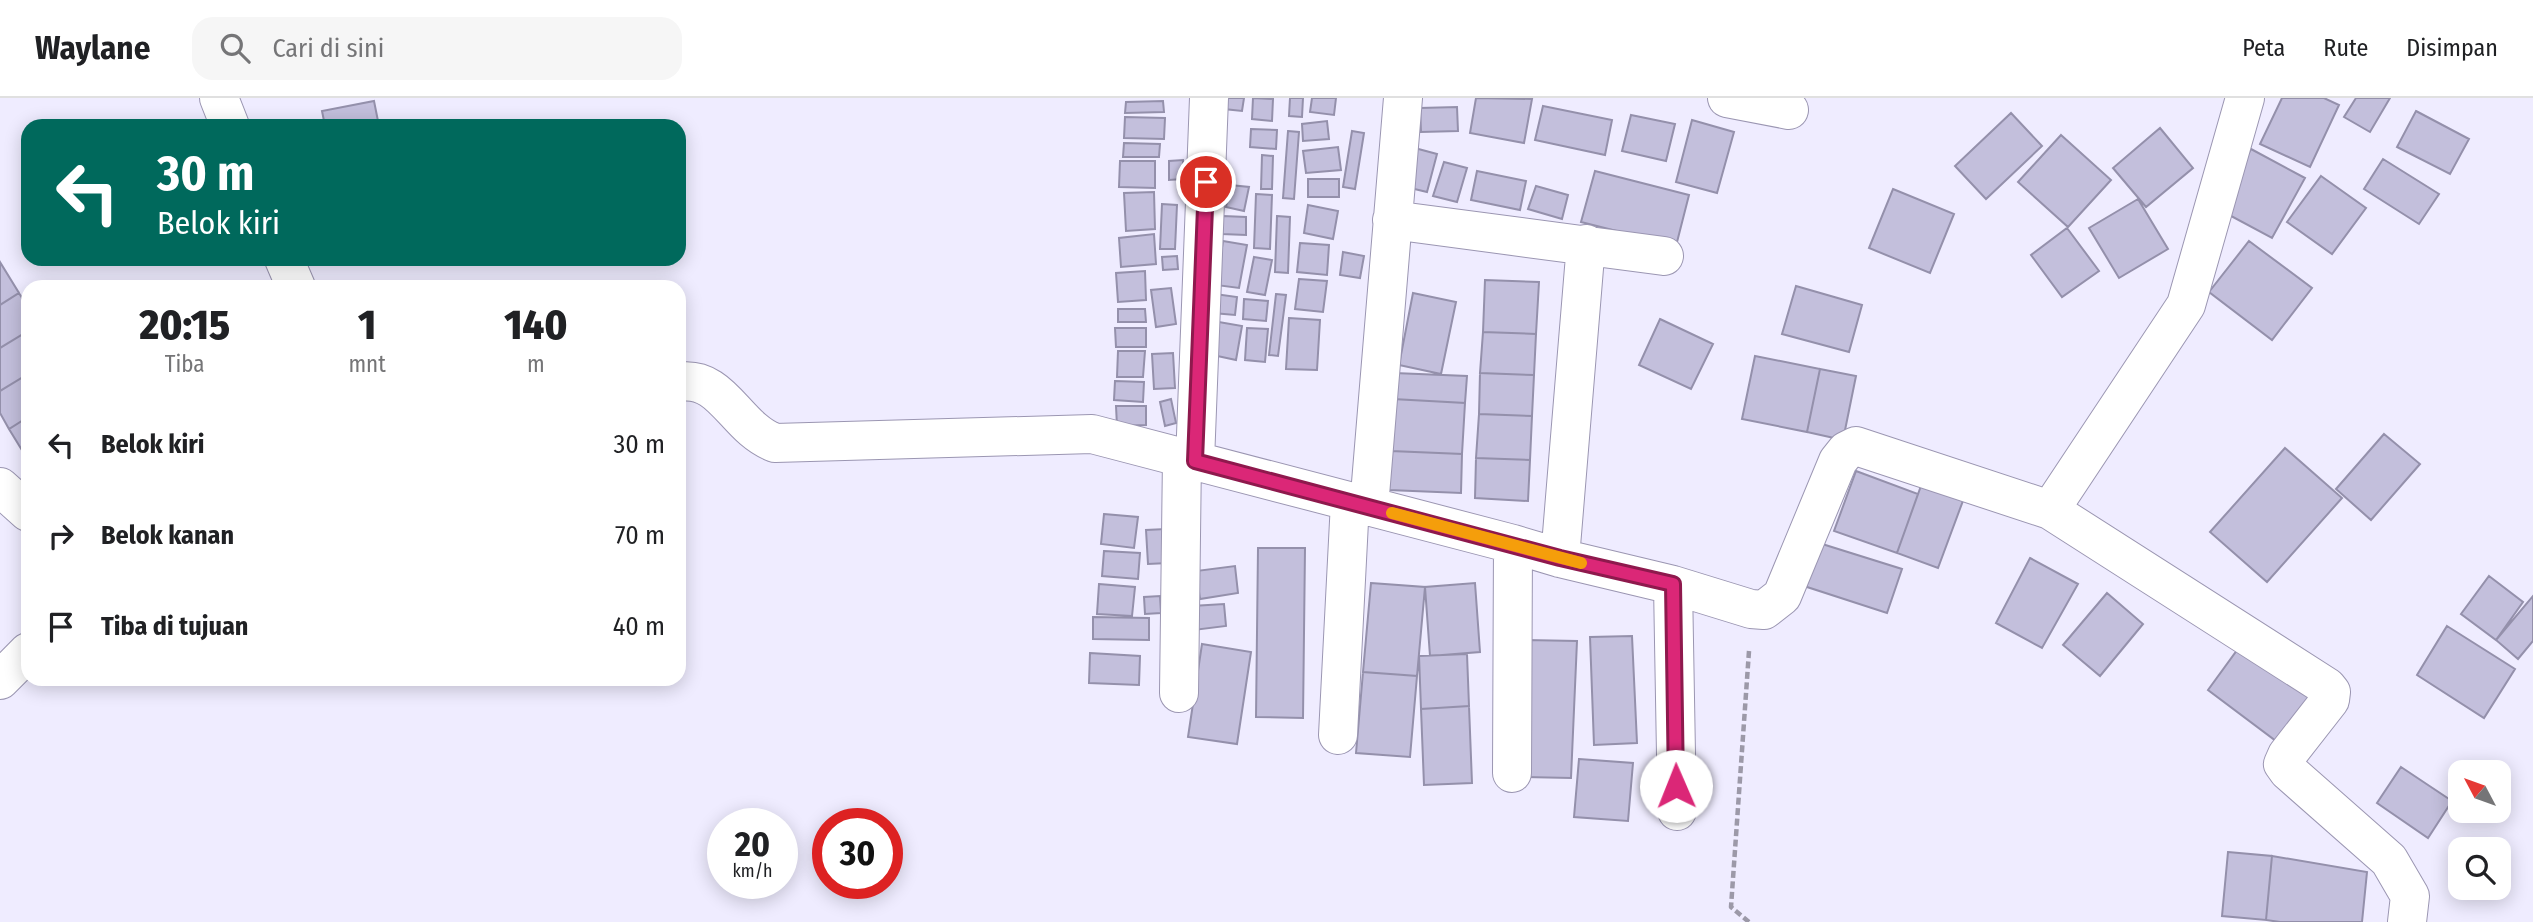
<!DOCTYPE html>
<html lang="id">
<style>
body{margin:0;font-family:"Fira Sans Condensed",sans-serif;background:#f6f6f6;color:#202124;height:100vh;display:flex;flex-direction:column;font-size:26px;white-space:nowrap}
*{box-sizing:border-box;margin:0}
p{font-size:23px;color:#757577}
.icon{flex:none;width:38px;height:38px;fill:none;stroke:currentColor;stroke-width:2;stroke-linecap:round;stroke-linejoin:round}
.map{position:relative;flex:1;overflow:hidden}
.details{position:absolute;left:21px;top:182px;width:665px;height:406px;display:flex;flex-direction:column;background:#fff;border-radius:21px;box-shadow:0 4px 18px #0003}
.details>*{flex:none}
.hud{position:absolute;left:21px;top:21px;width:665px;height:147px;border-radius:21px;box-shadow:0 4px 18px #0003;background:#00695c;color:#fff;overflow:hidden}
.needle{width:46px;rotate:311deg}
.tools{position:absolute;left:2448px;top:662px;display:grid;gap:14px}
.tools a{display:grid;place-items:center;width:63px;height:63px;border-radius:14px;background:#fff;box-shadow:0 4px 18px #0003;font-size:35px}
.speed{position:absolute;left:707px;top:710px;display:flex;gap:14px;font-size:35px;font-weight:700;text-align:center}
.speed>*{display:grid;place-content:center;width:91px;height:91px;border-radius:50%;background:#fff;box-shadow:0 4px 18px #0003;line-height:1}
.speed small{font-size:18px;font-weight:400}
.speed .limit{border:10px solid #d22;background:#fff;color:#111}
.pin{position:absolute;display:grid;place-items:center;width:60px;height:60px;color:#fff;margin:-30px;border:4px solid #fff;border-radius:50%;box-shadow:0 2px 7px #0007}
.me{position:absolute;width:77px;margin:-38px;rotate:359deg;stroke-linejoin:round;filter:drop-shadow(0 0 5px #0008)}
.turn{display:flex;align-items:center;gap:24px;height:147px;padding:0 21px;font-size:32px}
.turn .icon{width:91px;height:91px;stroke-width:2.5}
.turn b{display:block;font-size:49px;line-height:60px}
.eta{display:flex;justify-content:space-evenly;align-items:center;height:119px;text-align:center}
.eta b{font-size:42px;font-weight:800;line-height:49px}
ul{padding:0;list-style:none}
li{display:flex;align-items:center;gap:21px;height:91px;padding:0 21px}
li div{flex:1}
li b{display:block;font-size:26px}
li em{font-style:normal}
header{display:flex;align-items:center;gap:42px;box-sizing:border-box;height:98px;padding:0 35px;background:#fff;border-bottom:2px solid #e0e0e0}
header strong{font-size:33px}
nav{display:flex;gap:38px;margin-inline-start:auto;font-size:24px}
.search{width:490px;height:63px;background:#f6f6f6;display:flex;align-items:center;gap:18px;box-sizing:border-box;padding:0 24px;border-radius:21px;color:#757577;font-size:26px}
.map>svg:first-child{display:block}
.building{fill:#c3bfdc;stroke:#9490ab;stroke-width:2}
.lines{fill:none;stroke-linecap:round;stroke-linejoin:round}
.minor-casing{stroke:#9b96b2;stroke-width:40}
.path{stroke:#9c99a8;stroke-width:4.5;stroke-dasharray:7 3.5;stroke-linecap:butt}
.minor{stroke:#fff;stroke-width:38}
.route-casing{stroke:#8e194d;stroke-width:18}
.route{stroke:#db2777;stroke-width:12}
.slow{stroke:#f59e0b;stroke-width:12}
</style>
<header>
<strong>Waylane</strong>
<div class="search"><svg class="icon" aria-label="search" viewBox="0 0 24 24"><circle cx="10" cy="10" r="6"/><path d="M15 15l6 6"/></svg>Cari di sini</div>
<nav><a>Peta</a><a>Rute</a><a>Disimpan</a></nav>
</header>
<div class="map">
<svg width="2533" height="824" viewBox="0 0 2533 824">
<rect width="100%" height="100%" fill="#efecff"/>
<path class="building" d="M1225 0H1244L1242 13 1224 11Z
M1253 0 1273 1 1272 23 1252 21Z
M1290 0H1303L1302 19 1289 18Z
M1312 0H1336L1334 17 1310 14Z
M1476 0 1532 1 1524 45 1470 35Z
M2282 0H2324L2339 7 2310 69 2260 46Z
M2356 0H2390L2370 34 2344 19Z
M374 3 379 28H325L322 13Z
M1163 3 1164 14 1125 15 1126 4Z
M1543 8 1612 22 1605 57 1535 42Z
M1457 9 1458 33 1421 34 1420 10Z
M2416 13 2469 41 2450 76 2397 49Z
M2011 15 2042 48 1986 101 1955 68Z
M1631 17 1675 26 1666 63 1622 53Z
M1125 19 1165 20 1164 41 1124 40Z
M1692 22 1734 34 1717 95 1676 84Z
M1327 23 1329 41 1303 43 1302 26Z
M2160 30 2193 70 2146 109 2113 70Z
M1251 31 1277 32 1276 51 1250 49Z
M1288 33 1299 34 1294 101 1283 100Z
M1352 33 1364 35 1355 91 1343 89Z
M2061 37 2111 82 2068 129 2018 84Z
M1124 45 1160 46 1159 59H1123Z
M1338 49 1341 72 1306 75 1303 53Z
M1411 49 1437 56 1427 94 1402 88Z
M2251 51 2305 80 2272 140 2218 111Z
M1262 57 1273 58 1272 91H1261Z
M2383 61 2439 96 2419 126 2364 91Z
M1183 62V81L1169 82V63Z
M1120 63H1155V90L1119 89Z
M1444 64 1467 70 1457 104 1433 98Z
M1477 73 1526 83 1520 112 1471 102Z
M1595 73 1689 97 1676 148 1581 124Z
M2321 78 2366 110 2332 156 2287 124Z
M1308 81H1339V99H1308Z
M1230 87 1249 89 1244 113 1226 109Z
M1536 88 1568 97 1562 121 1528 111Z
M1893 91 1954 116 1930 175 1869 150Z
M1154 94 1155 131 1126 133 1124 95Z
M1256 96 1272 97 1270 151 1254 150Z
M2138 101 2168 151 2119 180 2089 130Z
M1162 106 1177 107 1175 151H1160Z
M1308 107 1338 113 1333 141 1304 135Z
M1223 118 1246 119V137L1222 136Z
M1277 118 1290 119 1288 175 1275 174Z
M2067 130 2099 173 2062 199 2031 157Z
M1154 136 1156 166 1121 169 1119 140Z
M1223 143 1247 147 1239 190 1216 187Z
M2249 143 2312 190 2272 242 2209 194Z
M1300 145 1329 147 1327 177 1297 174Z
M1343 154 1364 158 1360 180 1340 177Z
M1177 158 1178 171 1163 172 1162 159Z
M1254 159 1272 162 1265 197 1247 194Z
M0 164 19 195 0 207Z
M1145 173 1146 202 1118 204 1116 175Z
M1299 181 1327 183 1323 214 1295 211Z
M1485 182 1539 184 1536 236 1483 234Z
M1796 188 1862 207 1849 254 1782 236Z
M1171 190 1176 226 1156 229 1151 192Z
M19 195 28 210V233L0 250V207Z
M1413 195 1456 204 1441 276 1399 267Z
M1215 196 1237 199 1235 217 1213 215Z
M1276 196 1286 197 1278 258 1269 257Z
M1244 201 1268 203 1266 223 1243 221Z
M1118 211H1145L1146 224H1118Z
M1289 220 1320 222 1317 272 1286 271Z
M1660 221 1713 246 1691 291 1639 267Z
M1213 223 1242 228 1236 262 1208 256Z
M1115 230H1146V249H1116Z
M1247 230 1268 231 1265 264 1245 262Z
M28 233V276L0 293V250Z
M1483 234 1536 236 1534 277 1480 275Z
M1118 253H1145L1143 279H1117Z
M1173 255 1175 290 1154 291 1152 256Z
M1755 258 1820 271 1807 334 1742 321Z
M1820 271 1856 278 1843 342 1807 334Z
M1394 275 1467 278 1465 305 1393 301Z
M1480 275 1534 277 1532 318 1479 316Z
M28 276V319L9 331 0 315V293Z
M1115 283 1144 284 1143 304 1114 302Z
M1171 301 1176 325 1165 328 1160 304Z
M1393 301 1465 305 1462 356 1391 353Z
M1116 308H1146V327L1117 328Z
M1479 316 1532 318 1530 362 1476 360Z
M28 319V362L9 331Z
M2384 336 2420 366 2371 422 2336 391Z
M2285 350 2342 400 2267 484 2210 434Z
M1391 353 1462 356 1461 395 1389 392Z
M1476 360 1530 362 1528 403 1475 400Z
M1856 373 1918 396 1897 455 1834 433Z
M1922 385 1964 400 1938 470 1897 455Z
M1104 416 1138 419 1134 450 1101 446Z
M1166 431 1168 465 1148 466 1146 432Z
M1819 445 1902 471 1887 515 1804 488Z
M1258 450H1305L1303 620 1256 619Z
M1104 453 1140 455 1138 481 1102 478Z
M2030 460 2078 486 2042 550 1996 525Z
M1235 468 1238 495 1200 501 1196 473Z
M2489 478 2523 504 2496 542 2461 516Z
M1371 485 1425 489 1417 578 1363 574Z
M1475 485 1480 554 1430 558 1425 489Z
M1099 486 1135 489 1132 518 1097 516Z
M2107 495 2143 526 2100 578 2063 547Z
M1160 498 1161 515 1145 516 1144 499Z
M2533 498V543L2518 561 2496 542Z
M1224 506 1226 528 1194 532 1192 508Z
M1093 519 1149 520V542L1093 541Z
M2447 528 2515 571 2484 620 2417 577Z
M1632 538 1637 645 1594 647 1590 539Z
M1526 542 1577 543 1571 680 1521 679Z
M2243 544 2312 595 2276 643 2208 592Z
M1202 546 1251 554 1237 646 1188 639Z
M1090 555 1140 558 1139 587 1089 585Z
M1467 556 1469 608 1421 611 1419 558Z
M1363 574 1417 578 1410 659 1356 655Z
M1469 608 1472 685 1424 687 1421 611Z
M1579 661 1633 665 1628 723 1574 719Z
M2401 669 2452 703 2428 740 2377 705Z
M2228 754 2272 758 2266 822 2222 818Z
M2272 758 2367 774 2362 824H2280L2266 822Z"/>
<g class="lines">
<defs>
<path id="minor" d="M219 0 230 28
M1727 0 1789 12
M1392 122 1664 158
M284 161 296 189
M679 284C723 277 735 330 775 345L1092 336 1513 446 1560 460 1673 487 1751 511 1764 512 1782 498 1838 363 1846 353 1856 348 2050 412 2327 589 2331 594 2330 602 2287 657 2283 666 2288 673 2389 762 2410 798 2407 824
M1195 363 1209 0
M0 389 28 414
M1369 409 1403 0
M2050 412 2186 207 2245 0
M1560 460 1586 146
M1673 487 1677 713
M0 582 28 554
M1179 595 1182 359
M1338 637 1350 404
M1512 675 1513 446"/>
</defs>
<use href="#minor" class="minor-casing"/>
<path class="path" d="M1749 553 1731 809 1749 824"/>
<use href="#minor" class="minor"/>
</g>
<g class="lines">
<defs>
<path id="route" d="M1206 84 1195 363 1560 460 1673 486 1676 688"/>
</defs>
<use href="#route" class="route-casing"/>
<use href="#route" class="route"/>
<path class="slow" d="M1392 415 1581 465"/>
</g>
</svg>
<div class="tools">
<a><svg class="needle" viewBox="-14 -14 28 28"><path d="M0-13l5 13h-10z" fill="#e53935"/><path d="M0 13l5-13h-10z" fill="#757577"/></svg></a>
<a><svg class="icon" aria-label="search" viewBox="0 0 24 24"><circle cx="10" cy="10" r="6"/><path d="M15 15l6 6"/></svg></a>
</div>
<div class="speed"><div>20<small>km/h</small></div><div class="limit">30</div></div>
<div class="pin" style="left:1206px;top:84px;background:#d93025"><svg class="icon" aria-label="arrive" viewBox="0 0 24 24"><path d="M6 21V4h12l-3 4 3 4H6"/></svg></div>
<svg class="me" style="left:1676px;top:688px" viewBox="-20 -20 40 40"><circle r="19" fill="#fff"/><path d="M0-13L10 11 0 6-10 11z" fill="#db2777"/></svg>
<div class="hud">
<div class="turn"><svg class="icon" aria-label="left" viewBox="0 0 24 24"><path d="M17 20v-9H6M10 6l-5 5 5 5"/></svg><div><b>30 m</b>Belok kiri</div></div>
</div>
<section class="details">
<div class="eta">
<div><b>20:15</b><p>Tiba</p></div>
<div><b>1</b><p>mnt</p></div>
<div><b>140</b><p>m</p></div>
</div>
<ul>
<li><svg class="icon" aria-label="left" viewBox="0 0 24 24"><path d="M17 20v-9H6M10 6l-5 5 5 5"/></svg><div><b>Belok kiri</b></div><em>30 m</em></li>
<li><svg class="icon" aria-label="right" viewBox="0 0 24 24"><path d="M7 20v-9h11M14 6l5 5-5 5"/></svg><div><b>Belok kanan</b></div><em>70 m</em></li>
<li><svg class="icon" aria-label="arrive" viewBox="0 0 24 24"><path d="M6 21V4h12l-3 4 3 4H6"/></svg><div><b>Tiba di tujuan</b></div><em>40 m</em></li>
</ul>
</section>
</div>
